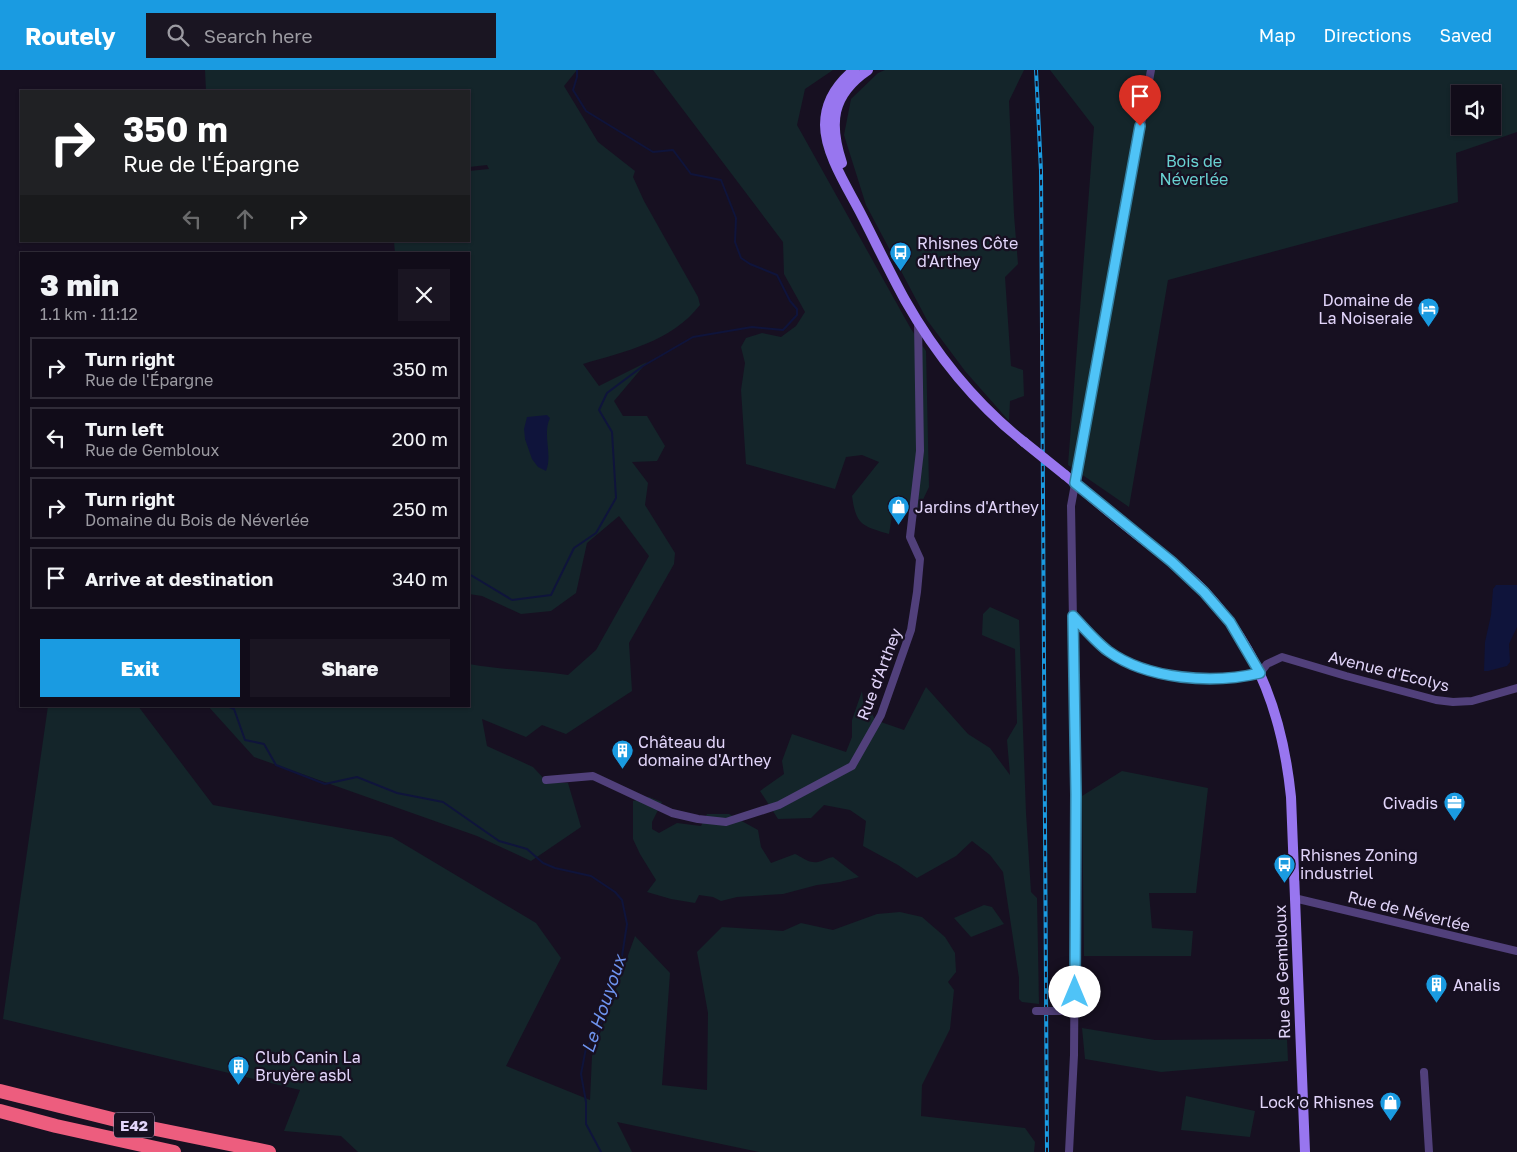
<!DOCTYPE html>
<meta charset="utf-8">
<style>
body{margin:0;font-family:"Golos Text",sans-serif;background:#1a1522;color:#f1f3f6;height:100vh;display:flex;flex-direction:column;font-size:19px;white-space:nowrap}
*{box-sizing:border-box;margin:0}
p{font-size:16px;color:#9c9ba2}
.icon{flex:none;width:28px;height:28px;fill:none;stroke:currentColor;stroke-width:2;stroke-linecap:round;stroke-linejoin:round}
.map{position:relative;flex:1;overflow:hidden}
.drawer{position:absolute;left:20px;top:182px;width:450px;height:455px;display:flex;flex-direction:column;background:#110c19;border-radius:0px;box-shadow:0 1px 4px #0004,0 0 0 1px #302c38}
.drawer>*{flex:none}
.banner{position:absolute;left:20px;top:20px;width:450px;height:152px;border-radius:0px;box-shadow:0 1px 4px #0004,0 0 0 1px #302c38;background:#202124;color:#fff;overflow:hidden}
.tools{position:absolute;left:1451px;top:15px;display:grid;gap:10px}
.tools a{display:grid;place-items:center;width:50px;height:50px;border-radius:0px;background:#110c19;box-shadow:0 1px 4px #0004,0 0 0 1px #302c38;font-size:25px}
.pin{position:absolute;display:grid;place-items:center;width:42px;height:42px;color:#fff;margin:-51px -21px;border-radius:50% 50% 50% 0;rotate:-45deg;box-shadow:0 0 5px #0007}
.pin .icon{rotate:45deg}
.me{position:absolute;width:55px;margin:-28px;rotate:0deg;stroke-linejoin:round;filter:drop-shadow(0 0 4px #0008)}
.turn{display:flex;align-items:center;gap:18px;height:105px;padding:0 20px;font-size:22px}
.turn .icon{width:65px;height:65px;stroke-width:2.5}
.turn b{display:block;font-size:35px;line-height:42px}
.lanes{display:flex;align-items:center;height:48px;padding:0 20px;background:#0003;justify-content:center;gap:25px;direction:ltr}
.lanes .off{opacity:.35}
.round{display:grid;place-items:center;flex:none;width:52px;height:52px;border-radius:0px;background:#1a1522}
.headline{display:flex;align-items:center;justify-content:space-between;height:85px;padding:0 20px}
h1{font-size:30px;font-weight:800;line-height:38px}
.button{display:flex;gap:10px;margin-top:auto;padding:10px 20px}
.button a{flex:1;height:58px;border-radius:0px;background:#1a9be1;color:#fff;font-size:20px;font-weight:800;line-height:58px;text-align:center}
.button a+a{background:#1a1522;color:#f1f3f6}
ul{padding:0;list-style:none}
li{display:flex;align-items:center;gap:15px;height:62px;margin:0 10px 8px;padding:0 10px;border:2px solid #302c38;border-radius:0px}
li div{flex:1}
li b{display:block;font-size:19px}
li em{font-style:normal}
header{display:flex;align-items:center;gap:30px;box-sizing:border-box;height:70px;padding:0 25px;background:#1a9be1;color:#fff}
header strong{font-size:24px}
nav{display:flex;gap:28px;margin-inline-start:auto;font-size:18px}
.search{width:350px;height:45px;background:#1a1522;display:flex;align-items:center;gap:12px;box-sizing:border-box;padding:0 18px;border-radius:0px;color:#9c9ba2;font-size:19px}
.map>svg:first-child{display:block}
.green{fill:#14252a;fill-rule:evenodd}
.water{fill:#0f143b}
.lines{fill:none;stroke-linecap:round;stroke-linejoin:round}
.stream{stroke:#0f143b;stroke-width:2}
.street{stroke:#51407b;stroke-width:8}
.secondary{stroke:#9876ef;stroke-width:10}
.highway{stroke:#ed5d7e;stroke-width:14}
.rail-casing{stroke:#1a9be1;stroke-width:4}
.rail{stroke:#171021;stroke-width:2;stroke-dasharray:5.5;stroke-linecap:butt}
.street-bridge{stroke:#51407b;stroke-width:8}
.secondary-bridge{stroke:#9876ef;stroke-width:10}
.route-casing{stroke:#337fa1;stroke-width:12}
.route{stroke:#4fc3f7;stroke-width:9}
.labels{text-anchor:middle;dominant-baseline:central;stroke-width:4.5;stroke-linejoin:round;paint-order:stroke}
.shield{fill:#171021;stroke:#a59ab9;stroke-width:1}
.shield-label{font-size:15px;font-weight:bold;fill:#e2d5fa}
.park-label{font-size:16px;fill:#69d2d2;stroke:#171021}
.poi-label{font-size:16px;fill:#e2d5fa;stroke:#171021;text-anchor:start}
.street-label{font-size:16px;fill:#e2d5fa;stroke:#171021}
.water-label{font-size:18px;font-style:italic;fill:#6e93ef;stroke:#171021}
</style>
<header>
<strong>Routely</strong>
<div class="search"><svg class="icon" aria-label="search" viewBox="0 0 24 24"><circle cx="10" cy="10" r="6"/><path d="M15 15l6 6"/></svg>Search here</div>
<nav><a>Map</a><a>Directions</a><a>Saved</a></nav>
</header>
<div class="map">
<svg width="1517" height="1082" viewBox="0 0 1517 1082">
<rect width="100%" height="100%" fill="#171021"/>
<path class="green" d="M205 0H577L564 16 598 72 635 101 633 107 644 131 698 227 700 235C671 272 626 281 583 294L599 316 647 292 614 331 623 346H647L665 376 657 391 632 392 648 413 645 435 675 483 674 494 629 573 632 621 566 664 542 655 526 667 482 649 487 676 533 697 548 713H568L581 757 531 791 477 766 254 687 208 636H469V594C502 600 535 600 568 605L596 580 649 486 619 446 587 473 576 523 551 541 521 544 482 526 469 524V184H395L394 171H469V101L489 99 487 95 469 97V21H206ZM546 356 548 395 525 369Z
M653 0H833L805 19 797 55 911 259 926 281 929 417 919 438 892 446 889 464C862 456 856 455 852 426L879 392 862 385 846 387 835 419 746 394 741 320 745 293 741 277 746 268 762 263 781 267 796 256 805 242 784 204 783 172Z
M885 0H1024L1009 31 1014 145 1018 194 1005 207 1011 296 1023 300 1024 326 1010 331 1009 351 965 301 927 250 866 135 844 65 851 29 878 3Z
M1050 0H1517V62L1456 83 1458 132 1168 210 1129 437 1068 395 1094 57ZM1460 24H1492V56H1460Z
M990 537 1019 550 1026 743 1031 822 1037 828 1039 934 1022 932 1019 929V908L1003 802 990 785 972 771 956 786 917 808 898 795 863 776 866 751 850 740 824 735 811 748 778 749 760 721 784 704 782 691 792 664 846 682 852 667V650L862 621 864 638 870 639 875 650 904 660 926 617 968 664 990 678 1010 705 1007 670 1017 653 1015 579 982 565 983 544Z
M48 636H138L213 735 392 767 536 853 561 888 506 996 590 1030 592 986 635 866 670 903 662 1015 707 1020 708 943 697 882 722 857 783 861 801 853 833 860 877 844 900 842 922 847 945 867 955 883 956 902 948 912 954 920 950 959 922 1015 921 1046 1025 1058 1035 1072 1034 1082H759L617 1052 632 1082H358L341 1066 284 1061 300 1020 3 949Z
M1122 701 1208 718 1196 823H1149L1152 858 1193 861 1191 886H1084L1082 726Z
M649 727 662 732 652 752V759L659 763 677 753 701 756 707 744H729L758 760 761 777 771 793 795 784C802 787 810 794 818 792 823 791 827 788 833 787L859 807 840 812 817 815 783 824 737 827 721 831 713 827 699 825 695 833 671 829 647 822 656 810 640 784 633 769V731Z
M984 835 992 837 1004 854 971 867 954 848Z
M1082 958 1155 970 1287 969 1288 991 1161 1002 1085 989Z
M1186 1026 1255 1041 1250 1067 1181 1060Z"/>
<path class="water" d="M547 345 550 348C542 365 553 384 546 401L538 397 532 389 525 369 524 359 527 347Z
M1496 515H1517V557L1509 574 1510 592 1507 596 1488 601H1484L1485 572 1491 545 1493 519Z"/>
<g class="lines">
<path class="stream" d="M469 504 512 530 551 525 574 478 596 463 616 428 612 362 599 340 607 323 643 296 693 267 752 257 783 260 797 245V239L790 231 777 205 750 194 741 188 735 172 736 148 721 110 691 104 673 80 653 82 586 41 573 20 577 7V0
M227 636 234 639 245 670 264 674 276 695 325 714 357 707 397 723 443 732 499 771 527 779 543 793 555 798 591 806 615 822 622 830 627 854 620 899 598 962 586 978 581 1004 586 1032V1054L601 1082"/>
<path class="street" d="M1073 546C1084 558 1095 571 1108 581 1148 610 1213 614 1260 603L1267 594 1282 587 1346 606 1436 630 1453 632 1472 631 1517 618
M546 710 593 706 672 743 698 749 726 752 779 735 852 696 881 645 911 560 917 522 920 489 910 467 920 381 918 252
M1294 828 1517 881
M1424 1002 1429 1082
M1069 1082 1074 985 1076 724 1071 436 1151 0"/>
<path class="secondary" d="M854 0C837 14 825 31 825 55 825 83 847 117 860 142 875 171 889 201 905 230 935 283 976 334 1024 372
M842 93C829 54 831 25 868 0
M1065 405C1089 425 1112 445 1135 463 1159 482 1184 500 1205 522 1260 581 1283 649 1291 727L1305 1082"/>
<path class="highway" d="M0 1021 136 1055 269 1082
M0 1041 56 1056 174 1082"/>
<defs>
<path id="rail" d="M1036 0 1041 101 1047 1082"/>
</defs>
<use href="#rail" class="rail-casing"/>
<use href="#rail" class="rail"/>
<path class="street-bridge" d="M1036 941H1062"/>
<path class="secondary-bridge" d="M1024 372 1065 405"/>
</g>
<g class="lines">
<defs>
<path id="route" d="M1075 922 1076 724 1073 546C1084 558 1095 571 1108 581 1148 610 1213 614 1260 603L1230 552 1204 522 1172 492 1075 413 1140 56"/>
</defs>
<use href="#route" class="route-casing"/>
<use href="#route" class="route"/>
</g>
<defs>
<symbol id="bus-pin" viewBox="-11 -11 22 30"><path d="M0 17L-7.5 6A9.5 9.5 0 1 1 7.5 6Z" fill="#1a9be1" stroke="#171021"/><path d="M-5-6H5V4H4V6H2V4H-2V6H-4V4H-5ZM-3.5-4V0h7V-4ZM-3.5 1.2v1.5H-2V1.2ZM2 1.2v1.5H3.5V1.2Z" fill="#fff"/></symbol>
<symbol id="hotel-pin" viewBox="-11 -11 22 30"><path d="M0 17L-7.5 6A9.5 9.5 0 1 1 7.5 6Z" fill="#1a9be1" stroke="#171021"/><path d="M-6-4.5h1.5V1H6V5H4.5V3h-9V5H-6ZM-4 0a1.8 1.8 0 1 1 3.6 0ZM.5 0V-2.5h3Q6-2.5 6 0Z" fill="#fff"/></symbol>
<symbol id="shop-pin" viewBox="-11 -11 22 30"><path d="M0 17L-7.5 6A9.5 9.5 0 1 1 7.5 6Z" fill="#1a9be1" stroke="#171021"/><path d="M-5-2.5h2.3a2.7 3.5 0 0 1 5.4 0H5L5.5 6h-11ZM-1.5-2.5h3a1.5 2.3 0 0 0-3 0Z" fill="#fff"/></symbol>
<symbol id="building-pin" viewBox="-11 -11 22 30"><path d="M0 17L-7.5 6A9.5 9.5 0 1 1 7.5 6Z" fill="#1a9be1" stroke="#171021"/><path d="M-4-6H4V6H1V3H-1V6H-4ZM-2.5-4.3h1.7v1.8h-1.7ZM.8-4.3h1.7v1.8H.8ZM-2.5-1h1.7V.8h-1.7ZM.8-1h1.7V.8H.8Z" fill="#fff"/></symbol>
<symbol id="office-pin" viewBox="-11 -11 22 30"><path d="M0 17L-7.5 6A9.5 9.5 0 1 1 7.5 6Z" fill="#1a9be1" stroke="#171021"/><path d="M-6-3h4V-5.5h4V-3h4V5H-6ZM-1-4.5V-3h2v-1.5ZM-6 0V1H6V0Z" fill="#fff"/></symbol>
</defs>
<g fill-rule="evenodd">
<use href="#bus-pin" x="888" y="170" width="25" height="34"/>
<use href="#hotel-pin" x="1416" y="226" width="25" height="34"/>
<use href="#shop-pin" x="886" y="424" width="25" height="34"/>
<use href="#building-pin" x="610" y="668" width="25" height="34"/>
<use href="#office-pin" x="1442" y="720" width="25" height="34"/>
<use href="#bus-pin" x="1272" y="782" width="25" height="34"/>
<use href="#building-pin" x="1424" y="902" width="25" height="34"/>
<use href="#building-pin" x="226" y="984" width="25" height="34"/>
<use href="#shop-pin" x="1378" y="1020" width="25" height="34"/>
</g>
<g class="labels">
<rect class="shield" x="114" y="1042.5" width="40" height="25" rx="4"/>
<g class="shield-label">
<text x="134" y="1055">E42</text>
</g>
<g class="park-label">
<text x="1194" y="91">Bois de<tspan x="1194" dy="18">Néverlée</tspan></text>
</g>
<g class="poi-label">
<text x="917" y="173">Rhisnes Côte<tspan x="917" dy="18">d'Arthey</tspan></text>
<text x="1413" y="230" text-anchor="end">Domaine de<tspan x="1413" dy="18">La Noiseraie</tspan></text>
<text x="915" y="437">Jardins d'Arthey</text>
<text x="638" y="672">Château du<tspan x="638" dy="18">domaine d'Arthey</tspan></text>
<text x="1438" y="733" text-anchor="end">Civadis</text>
<text x="1300" y="785">Rhisnes Zoning<tspan x="1300" dy="18">industriel</tspan></text>
<text x="1453" y="915">Analis</text>
<text x="255" y="987">Club Canin La<tspan x="255" dy="18">Bruyère asbl</tspan></text>
<text x="1374" y="1032" text-anchor="end">Lock'o Rhisnes</text>
</g>
<g class="street-label">
<text transform="translate(1389 601) rotate(14)">Avenue d'Ecolys</text>
<text transform="translate(879 604) rotate(-69)">Rue d'Arthey</text>
<text transform="translate(1409 841) rotate(14)">Rue de Néverlée</text>
<text transform="translate(1282 902) rotate(-92)">Rue de Gembloux</text>
</g>
<g class="water-label">
<text transform="translate(603 934) rotate(-71)">Le Houyoux</text>
</g>
</g>
</svg>
<div class="tools">
<a><svg class="icon" aria-label="sound" viewBox="0 0 24 24"><path d="M4 9h4l5-4v14l-5-4H4zM17 9q2 3 0 6"/></svg></a>
</div>
<div class="pin" style="left:1140px;top:56px;background:#d93025"><svg class="icon" aria-label="arrive" viewBox="0 0 24 24"><path d="M6 21V4h12l-3 4 3 4H6"/></svg></div>
<svg class="me" style="left:1075px;top:922px" viewBox="-20 -20 40 40"><circle r="19" fill="#fff"/><path d="M0-13L10 11 0 6-10 11z" fill="#4fc3f7"/></svg>
<div class="banner">
<div class="turn"><svg class="icon" aria-label="right" viewBox="0 0 24 24"><path d="M7 20v-9h11M14 6l5 5-5 5"/></svg><div><b>350 m</b>Rue de l'Épargne</div></div>
<div class="lanes"><svg class="icon off" aria-label="left" viewBox="0 0 24 24"><path d="M17 20v-9H6M10 6l-5 5 5 5"/></svg><svg class="icon off" aria-label="ahead" viewBox="0 0 24 24"><path d="M12 20V5M6 11l6-6 6 6"/></svg><svg class="icon" aria-label="right" viewBox="0 0 24 24"><path d="M7 20v-9h11M14 6l5 5-5 5"/></svg></div>
</div>
<section class="drawer">
<div class="headline"><div><h1>3 min</h1><p>1.1 km · 11:12</p></div><a class="round"><svg class="icon" aria-label="close" viewBox="0 0 24 24"><path d="M6 6l12 12M18 6L6 18"/></svg></a></div>
<ul>
<li><svg class="icon" aria-label="right" viewBox="0 0 24 24"><path d="M7 20v-9h11M14 6l5 5-5 5"/></svg><div><b>Turn right</b><p>Rue de l'Épargne</p></div><em>350 m</em></li>
<li><svg class="icon" aria-label="left" viewBox="0 0 24 24"><path d="M17 20v-9H6M10 6l-5 5 5 5"/></svg><div><b>Turn left</b><p>Rue de Gembloux</p></div><em>200 m</em></li>
<li><svg class="icon" aria-label="right" viewBox="0 0 24 24"><path d="M7 20v-9h11M14 6l5 5-5 5"/></svg><div><b>Turn right</b><p>Domaine du Bois de Néverlée</p></div><em>250 m</em></li>
<li><svg class="icon" aria-label="arrive" viewBox="0 0 24 24"><path d="M6 21V4h12l-3 4 3 4H6"/></svg><div><b>Arrive at destination</b></div><em>340 m</em></li>
</ul>
<div class="button"><a>Exit</a><a>Share</a></div>
</section>
</div>
